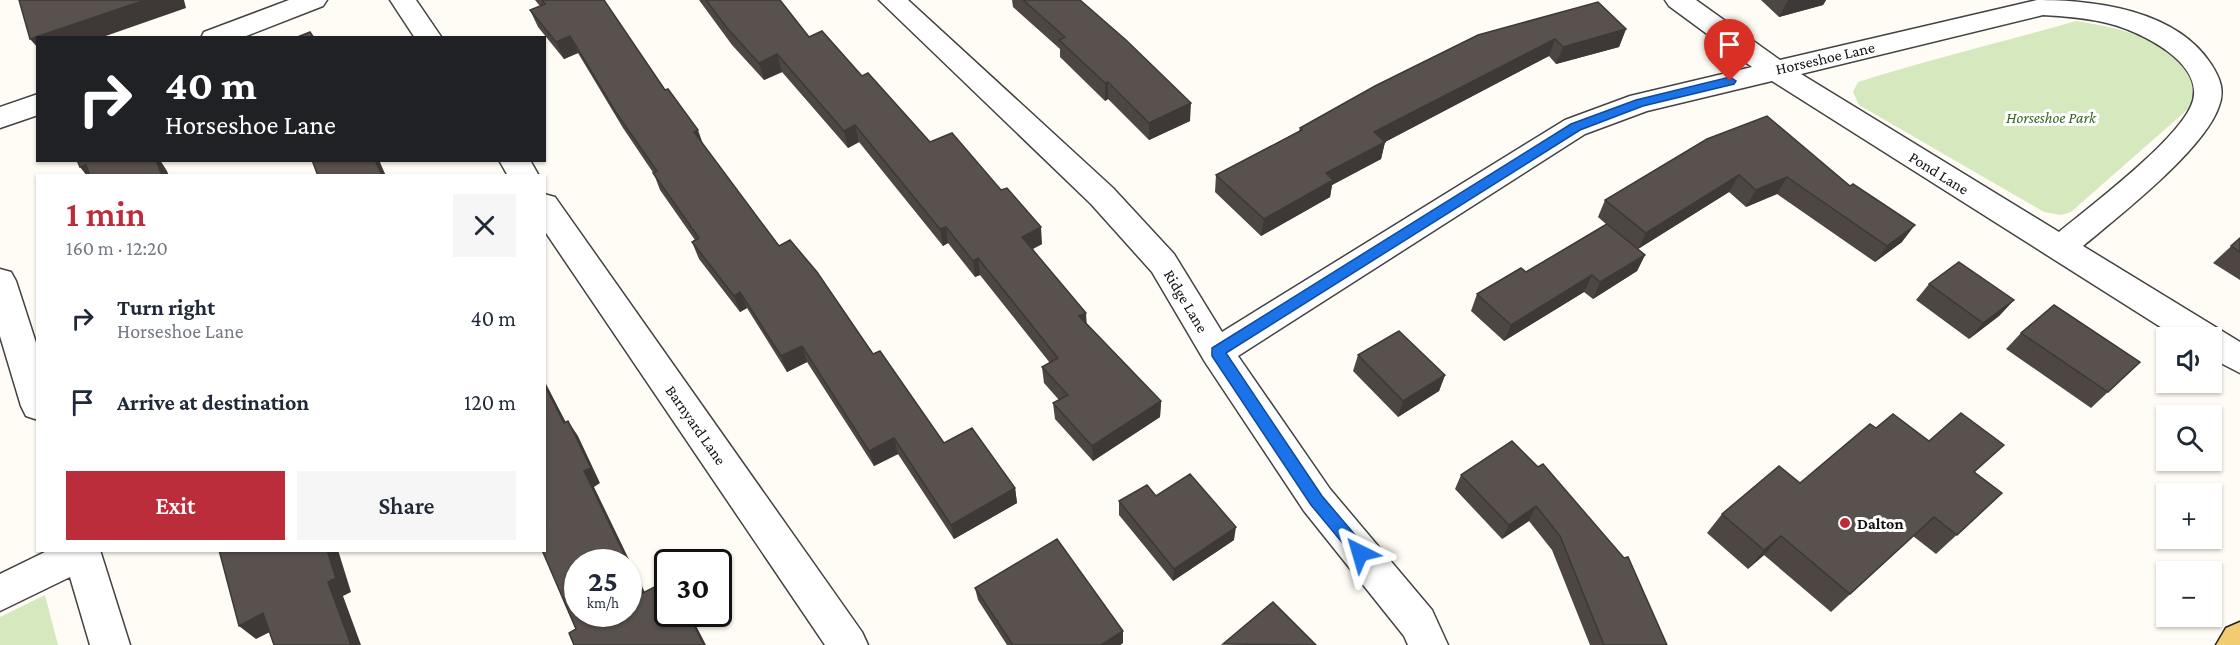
<!DOCTYPE html>
<meta charset="utf-8">
<style>
body{margin:0;font-family:"Crimson Pro",serif;background:#f6f6f7;color:#1f2937;height:100vh;display:flex;flex-direction:column;font-size:22px;white-space:nowrap}
*{box-sizing:border-box;margin:0}
p{font-size:20px;color:#747a83}
.icon{flex:none;width:33px;height:33px;fill:none;stroke:currentColor;stroke-width:2;stroke-linecap:round;stroke-linejoin:round}
.map{position:relative;flex:1;overflow:hidden}
.drawer{position:absolute;left:36px;top:174px;width:510px;height:378px;display:flex;flex-direction:column;background:#fff;border-radius:0px;box-shadow:0 2px 4px #0004}
.drawer>*{flex:none}
.hud{position:absolute;left:36px;top:36px;width:510px;height:126px;border-radius:0px;box-shadow:0 2px 4px #0004;background:#202124;color:#fff;overflow:hidden}
.fabs{position:absolute;left:2156px;top:327px;display:grid;gap:12px}
.fabs a{display:grid;place-items:center;width:66px;height:66px;border-radius:0px;background:#fff;box-shadow:0 2px 4px #0004;font-size:30px}
.speed{position:absolute;left:564px;top:549px;display:flex;gap:12px;font-size:30px;font-weight:700;text-align:center}
.speed>*{display:grid;place-content:center;width:78px;height:78px;border-radius:50%;background:#fff;box-shadow:0 2px 4px #0004;line-height:1}
.speed small{font-size:15px;font-weight:400}
.speed .limit{border:3px solid #111;border-radius:9px;background:#fff;color:#111}
.pin{position:absolute;display:grid;place-items:center;width:51px;height:51px;color:#fff;margin:-62px -26px;border-radius:50% 50% 50% 0;rotate:-45deg;box-shadow:0 0 6px #0007}
.pin .icon{rotate:45deg}
.me{position:absolute;width:66px;margin:-33px;rotate:320deg;stroke-linejoin:round;filter:drop-shadow(0 0 4px #0008)}
.turn{display:flex;align-items:center;gap:21px;height:126px;padding:0 30px;font-size:27px}
.turn .icon{width:78px;height:78px;stroke-width:2.5}
.turn b{display:block;font-size:42px;line-height:51px}
.round{display:grid;place-items:center;flex:none;width:63px;height:63px;border-radius:0px;background:#f6f6f7}
.headline{display:flex;align-items:center;justify-content:space-between;height:102px;padding:0 30px}
h1{font-size:36px;font-weight:600;line-height:45px;color:#bb2d3b}
.cta{display:flex;gap:12px;margin-top:auto;padding:12px 30px}
.cta a{flex:1;height:69px;border-radius:0px;background:#bb2d3b;color:#fff;font-size:24px;font-weight:600;line-height:69px;text-align:center}
.cta a+a{background:#f6f6f7;color:#1f2937}
ul{padding:0;list-style:none}
li{display:flex;align-items:center;gap:18px;height:84px;padding:0 30px}
li div{flex:1}
li b{display:block;font-size:22px}
li em{font-style:normal}
.map>svg:first-child{display:block}
.green{fill:#d6e8be}
.lines{fill:none;stroke-linecap:round;stroke-linejoin:round}
.minor-casing{stroke:#434343;stroke-width:3}
.major-casing{stroke:#212121;stroke-width:3}
.minor{fill:#fff;fill-rule:evenodd}
.major{fill:#f2cc70;fill-rule:evenodd}
.wall{fill:#4d4642}
.shaded-wall{fill:#3e3936}
.building{fill:#59514d;stroke:#3e3936;stroke-width:1.5}
.route{fill:#1a73e8;stroke:#114b97;stroke-width:1.5}
.poi-dot{fill:#bb2d3b;stroke:#fff;stroke-width:2}
.labels{text-anchor:middle;dominant-baseline:central;stroke-width:6;stroke-linejoin:round;paint-order:stroke}
.street-label{font-size:16px;fill:#101010;stroke:#fff}
.park-label{font-size:16px;font-style:italic;fill:#346622;stroke:#fff}
.poi-label{font-size:16px;font-weight:bold;fill:#101010;stroke:#fff;text-anchor:start}
</style>
<div class="map">
<svg width="2240" height="645" viewBox="0 0 2240 645">
<rect width="100%" height="100%" fill="#fefcf4"/>
<path class="green" d="M2076 21C2126 29 2190 42 2196 102L2071 212 2061 215 2044 212 1859 105 1853 92 1858 82C1930 59 2004 42 2076 21Z
M45 595 58 645H0V617Z"/>
<g class="lines">
<defs>
<path id="minor" d="M289 0H327L323 6 241 38H201L204 32Z
M390 0H416L442 38H415Z
M879 0H908L1113 188 1174 254 1222 332 1565 120 1630 96 1752 67 1669 6 1665 0H1696L1780 60 2037 0C2095 0 2176 10 2211 64 2220 78 2225 90 2219 106 2205 149 2119 216 2083 246L2240 342V373L2211 358V338H2178L1772 81 1647 111 1585 134 1238 356 1330 489 1432 610 1448 645H1408L1404 636 1304 511 1205 362 1152 272 1091 204ZM2043 15C2064 16 2086 18 2107 23 2138 30 2210 64 2191 106 2175 142 2092 205 2059 232L1801 74Z
M38 94V115L0 128V107Z
M499 160H530L539 176H508Z
M544 194 555 197 862 632 868 645H825L544 230Z
M0 269 11 272 16 281 38 349V420L26 416 21 406 0 336Z
M49 550H100L130 645H90L70 577 0 611V574Z"/>
<path id="major" d="M2240 622V645H2216L2226 628Z"/>
</defs>
<use href="#minor" class="minor-casing"/>
<use href="#major" class="major-casing"/>
<use href="#minor" class="minor"/>
<use href="#major" class="major"/>
</g>
<path class="wall" d="M535 0H604L665 90 703 145 779 246 873 354 944 443 1015 488 1017 503 954 539 898 454 874 466 807 362 787 372 747 308 740 312 699 259 692 242 695 240 660 190 654 174 623 128 578 53 564 59 538 27 530 10 540 6Z
M699 0H780L809 37 862 76 930 142 1042 244 1033 249 1087 324 1161 401 1160 417 1093 461 1055 419 1053 403 1059 400 1044 383 1042 367 1050 363 980 275 975 277 948 243 943 246 859 142 848 148 782 72 764 80 732 45Z
M1012 0H1080L1190 121 1149 140 1108 99 1105 101 1060 57V49L1013 7Z
M1761 0H1826L1823 5 1779 17Z
M1626 29 1619 47 1556 64 1549 56 1385 142 1381 159 1332 185 1330 197 1261 236 1215 192 1216 175 1299 131 1300 128 1478 35Z
M1767 116 1902 242 1875 262 1777 194 1746 207 1729 192 1638 249 1645 255 1637 271 1593 299 1584 292 1504 341 1471 311 1477 294 1526 272 1606 224 1598 217 1605 200Z
M2240 238V280L2213 263Z
M1929 284 2014 300 1999 316 1969 339 1916 300Z
M2021 333 2140 362 2091 408 2006 349Z
M1358 355 1445 375 1439 391 1398 417 1353 371Z
M1876 428 1929 441 1975 472 2002 493 1936 554 1913 536 1831 612 1764 555 1748 569 1707 533 1722 514 1800 483Z
M1512 441 1667 645H1590L1552 550 1529 521 1502 539 1455 489 1461 475Z
M1156 496 1234 540 1173 581 1119 515V501Z
M975 588 1123 631V643L1120 645H1007L978 600Z"/>
<path class="shaded-wall" d="M145 0H184L186 8 100 38H38V48L30 39Z
M1788 0H1826L1823 5 1779 17Z
M1626 29 1619 47 1556 64 1563 47Z
M570 36 578 53 564 59 556 42Z
M1555 39 1549 56 1385 142 1381 159 1332 185 1330 197 1261 236 1264 219 1374 132Z
M777 54 782 72 764 80 759 63Z
M1108 82V99L1105 101V83Z
M1191 103 1190 121 1149 140V123Z
M855 125 859 142 848 148 844 131Z
M698 130 704 147 694 132Z
M155 160H160L167 171 169 176H162Z
M375 160H379L386 176H382Z
M86 165 96 176H87L80 167Z
M1739 175 1729 192 1638 249 1646 233Z
M1787 177 1777 194 1746 207 1756 190Z
M1915 225 1902 242 1875 262 1887 246Z
M946 227 948 243 943 246 940 229Z
M1041 227 1042 244 1024 253 1022 237Z
M1645 255 1637 271 1593 299 1600 282Z
M978 258 980 275 975 277 973 261Z
M1592 275 1584 292 1504 341 1511 325Z
M740 292 747 308 740 312 734 296Z
M2014 300 1999 316 1969 339 1983 323Z
M1086 313 1087 329 1079 316Z
M802 346 807 362 787 372 781 356Z
M1445 375 1439 391 1398 417 1403 401Z
M544 380 574 438 564 423 544 384Z
M1161 401 1160 417 1093 461 1092 446Z
M568 421 578 436 600 483 594 487 652 607 643 593 584 471Z
M894 438 898 454 874 466 869 451Z
M1015 488 1017 503 954 539 951 525Z
M1536 506 1529 521 1502 539 1509 525Z
M1236 527 1234 540 1173 581 1174 569Z
M1781 536 1764 555 1748 569 1764 550Z
M327 550H338L351 592 343 596 361 645H351L328 582Z
M263 613 280 627 256 639 239 626Z
M688 614H690L706 645H704Z
M1123 631V643L1120 645H1101Z"/>
<path class="building" d="M19 0H145L30 39Z
M542 0H604L665 90 668 89 698 130 694 132 779 246 790 240 817 272 873 354 880 351 944 443 972 428 1015 488 951 525 894 438 869 451 802 346 781 356 740 292 734 296 692 242 699 238 653 173 657 171 615 111 570 36 556 42 530 10 545 4Z
M706 0H780L809 37 822 31 862 76 868 73 930 142 952 133 1001 190 1007 188 1041 227 1022 237 1086 313 1079 316 1161 401 1092 446 1053 403 1068 395 1042 367 1058 358 978 258 973 261 946 227 940 229 855 125 844 131 777 54 759 63 727 28Z
M1023 0H1080L1126 40 1191 103 1149 123 1108 82 1105 83 1059 40 1065 37Z
M1598 2 1626 29 1563 47 1555 39 1374 132 1385 142 1326 173 1333 180 1264 219 1216 175 1302 130 1300 128 1375 86 1478 35Z
M310 32 314 38H295Z
M1767 116 1850 186 1853 184 1915 225 1887 246 1787 177 1756 190 1739 175 1646 233 1605 200 1707 139Z
M77 160H156L162 176H90L86 165 80 167Z
M312 160H375L382 176H318Z
M1607 224 1645 255 1600 282 1592 275 1511 325 1477 294 1521 268 1526 272Z
M2240 238V252L2231 246Z
M1959 262 2014 300 1983 323 1929 284Z
M2054 305 2140 362 2108 392 2021 333Z
M1399 331 1445 375 1403 401 1358 355Z
M544 384 564 423 568 421 591 468 584 471 628 562H578V614H628V564L643 593 668 580V614H688L704 645H574L569 633 576 629 542 550H544V526L546 525 544 521Z
M1961 413 2004 445 1974 472 2002 493 1957 535 1934 517 1850 594 1781 536 1764 550 1722 514 1779 466 1800 483 1870 424 1876 428 1893 414 1929 441Z
M1512 441 1538 467 1543 464 1624 558 1628 557 1667 645H1604L1560 536 1536 506 1509 525 1461 475Z
M1190 474 1236 527 1174 569 1119 501 1147 485 1156 496Z
M1057 539 1123 631 1101 645H1013L975 588Z
M219 550H327L336 578 328 582 351 645H274L263 613 239 626Z
M1273 602 1316 645 1223 644Z"/>
<path class="route" d="M1730 77 1736 81 1734 84 1643 106 1580 130 1226 353 1322 496 1366 548 1368 553 1366 558H1355L1311 505 1212 356V348L1571 124 1636 100Z"/>
<circle class="poi-dot" cx="1845" cy="523" r="6"/>
<g class="labels">
<g class="street-label">
<text transform="translate(1825 58) rotate(-13)">Horseshoe Lane</text>
<text transform="translate(1939 173) rotate(32)">Pond Lane</text>
<text transform="translate(1186 301) rotate(59)">Ridge Lane</text>
<text transform="translate(696 425) rotate(55)">Barnyard Lane</text>
</g>
<g class="park-label">
<text x="2051" y="117">Horseshoe Park</text>
</g>
<g class="poi-label">
<text x="1857" y="523">Dalton</text>
</g>
</g>
</svg>
<div class="fabs">
<a><svg class="icon" aria-label="sound" viewBox="0 0 24 24"><path d="M4 9h4l5-4v14l-5-4H4zM17 9q2 3 0 6"/></svg></a>
<a><svg class="icon" aria-label="search" viewBox="0 0 24 24"><circle cx="10" cy="10" r="6"/><path d="M15 15l6 6"/></svg></a>
<a>+</a>
<a>−</a>
</div>
<div class="speed"><div>25<small>km/h</small></div><div class="limit">30</div></div>
<div class="pin" style="left:1730px;top:81px;background:#d93025"><svg class="icon" aria-label="arrive" viewBox="0 0 24 24"><path d="M6 21V4h12l-3 4 3 4H6"/></svg></div>
<svg class="me" style="left:1360px;top:553px" viewBox="-20 -20 40 40"><path d="M0-17L14 15 0 8-14 15z" fill="#1a73e8" stroke="#fff" stroke-width="4"/></svg>
<div class="hud">
<div class="turn"><svg class="icon" aria-label="right" viewBox="0 0 24 24"><path d="M7 20v-9h11M14 6l5 5-5 5"/></svg><div><b>40 m</b>Horseshoe Lane</div></div>
</div>
<section class="drawer">
<div class="headline"><div><h1>1 min</h1><p>160 m · 12:20</p></div><a class="round"><svg class="icon" aria-label="close" viewBox="0 0 24 24"><path d="M6 6l12 12M18 6L6 18"/></svg></a></div>
<ul>
<li><svg class="icon" aria-label="right" viewBox="0 0 24 24"><path d="M7 20v-9h11M14 6l5 5-5 5"/></svg><div><b>Turn right</b><p>Horseshoe Lane</p></div><em>40 m</em></li>
<li><svg class="icon" aria-label="arrive" viewBox="0 0 24 24"><path d="M6 21V4h12l-3 4 3 4H6"/></svg><div><b>Arrive at destination</b></div><em>120 m</em></li>
</ul>
<div class="cta"><a>Exit</a><a>Share</a></div>
</section>
</div>
